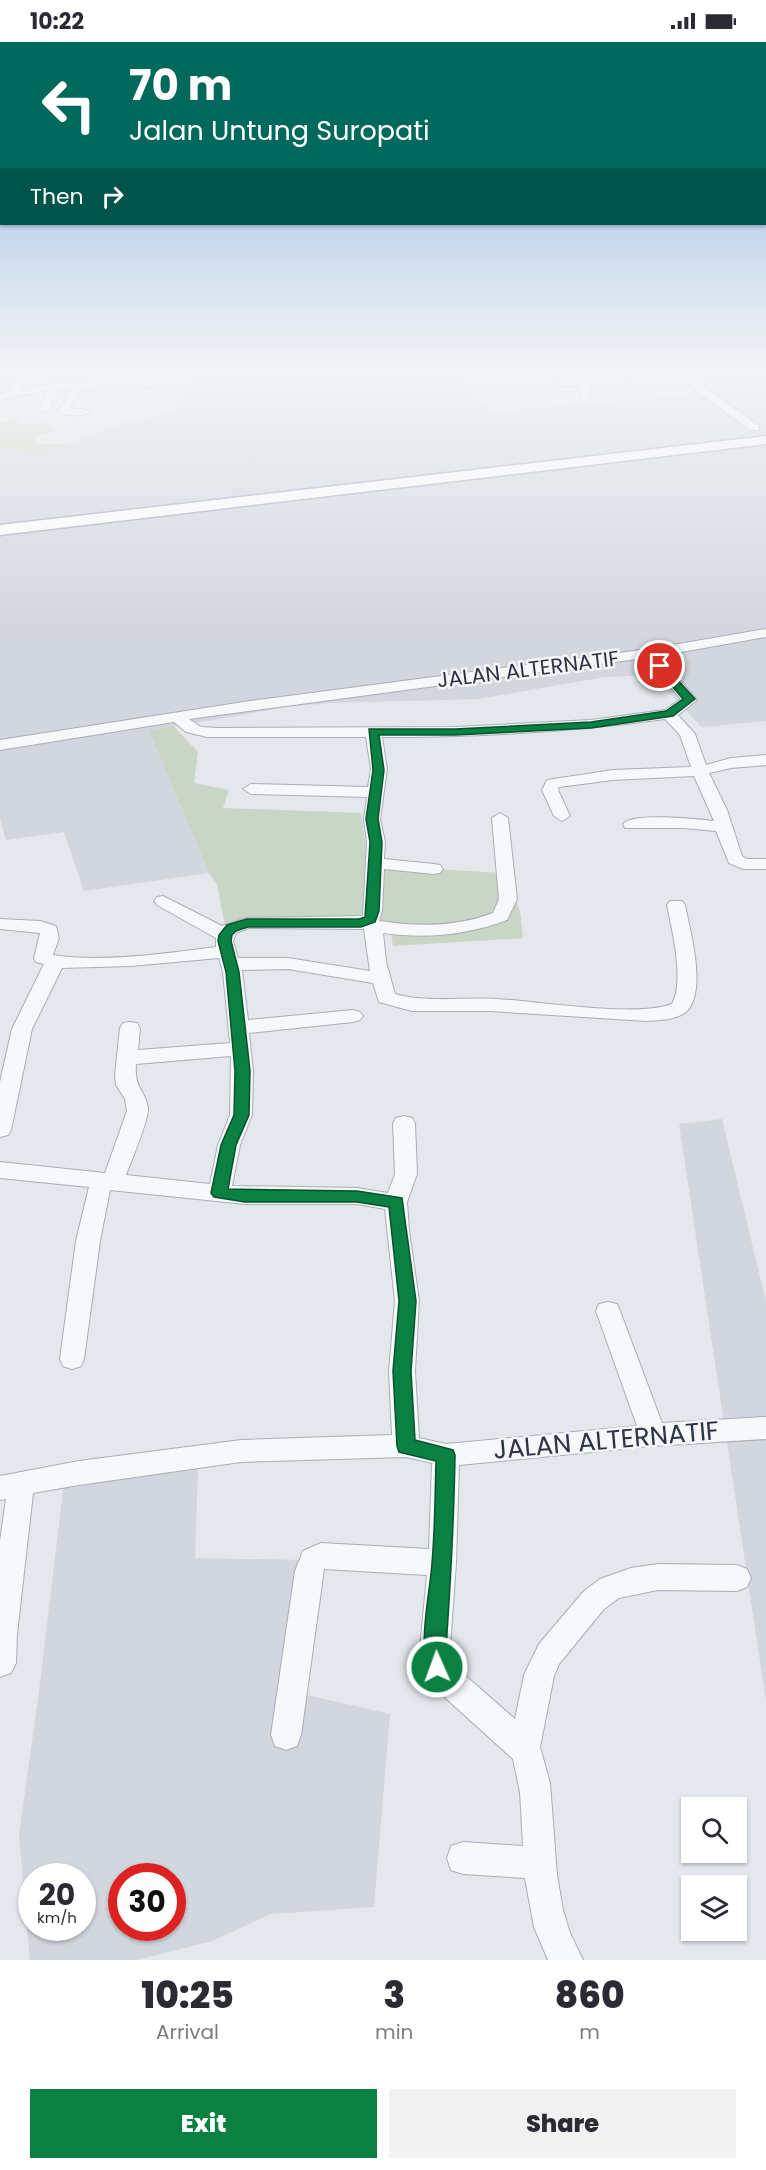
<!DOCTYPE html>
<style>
body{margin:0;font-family:Poppins,sans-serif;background:#f2f2f3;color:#2b2b33;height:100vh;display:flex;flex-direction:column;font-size:22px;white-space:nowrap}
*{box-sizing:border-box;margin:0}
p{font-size:20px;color:#7c7c81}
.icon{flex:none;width:33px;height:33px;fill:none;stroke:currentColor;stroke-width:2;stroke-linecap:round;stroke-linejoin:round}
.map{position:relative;height:1918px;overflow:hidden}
.sheet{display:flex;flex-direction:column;background:#fff;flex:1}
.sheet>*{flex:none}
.top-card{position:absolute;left:0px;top:0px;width:766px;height:183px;box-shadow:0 2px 4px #0004;background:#00695c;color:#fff;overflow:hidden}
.controls{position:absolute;left:681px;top:1755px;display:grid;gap:12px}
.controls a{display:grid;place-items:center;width:66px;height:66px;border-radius:0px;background:#fff;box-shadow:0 2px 4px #0004;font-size:30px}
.speed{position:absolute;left:18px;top:1821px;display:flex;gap:12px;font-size:30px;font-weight:700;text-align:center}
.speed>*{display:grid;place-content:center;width:78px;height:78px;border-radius:50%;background:#fff;box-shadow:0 2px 4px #0004;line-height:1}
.speed small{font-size:15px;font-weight:400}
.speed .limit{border:9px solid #d22;background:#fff;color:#111}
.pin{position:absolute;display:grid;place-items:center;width:51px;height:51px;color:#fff;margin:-26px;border:3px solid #fff;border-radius:50%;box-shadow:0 2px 6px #0007}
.me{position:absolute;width:66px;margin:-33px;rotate:358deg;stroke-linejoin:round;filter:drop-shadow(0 0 4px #0008)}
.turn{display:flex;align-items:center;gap:21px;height:126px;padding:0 30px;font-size:27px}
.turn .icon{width:78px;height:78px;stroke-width:2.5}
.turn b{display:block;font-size:42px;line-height:51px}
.then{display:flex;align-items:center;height:57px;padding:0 30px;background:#0003;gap:12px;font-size:22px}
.eta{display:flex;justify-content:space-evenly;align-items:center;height:102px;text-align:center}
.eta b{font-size:36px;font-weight:800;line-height:42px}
.cta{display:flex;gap:12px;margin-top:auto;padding:12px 30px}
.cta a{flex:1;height:69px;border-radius:0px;background:#0b8043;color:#fff;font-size:24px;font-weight:800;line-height:69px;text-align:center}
.cta a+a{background:#f2f2f3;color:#2b2b33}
.status{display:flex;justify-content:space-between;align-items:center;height:42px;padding:0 30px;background:#fff;direction:ltr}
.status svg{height:16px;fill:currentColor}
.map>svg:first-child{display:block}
.built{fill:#d2d6de;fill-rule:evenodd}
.green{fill:#c9d6c5}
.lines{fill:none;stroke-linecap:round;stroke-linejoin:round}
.minor-casing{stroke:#a9aeb7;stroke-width:2}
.major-casing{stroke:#a3abb8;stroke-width:3}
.minor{fill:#f7f8fa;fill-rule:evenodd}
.major{fill:#fff;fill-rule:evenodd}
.route{fill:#0b8043;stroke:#07532c;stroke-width:1.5}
.labels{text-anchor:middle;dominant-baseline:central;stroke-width:5;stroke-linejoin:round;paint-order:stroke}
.street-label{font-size:21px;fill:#2b3445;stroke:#f4f6f9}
.near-street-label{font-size:26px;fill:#2b3445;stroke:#f4f6f9}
</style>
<div class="status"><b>10:22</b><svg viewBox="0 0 49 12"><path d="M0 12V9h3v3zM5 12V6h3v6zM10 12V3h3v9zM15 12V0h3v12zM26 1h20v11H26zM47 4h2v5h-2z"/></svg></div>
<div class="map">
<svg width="766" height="1918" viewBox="0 0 766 1918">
<rect width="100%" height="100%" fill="#e4e7ec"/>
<path class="built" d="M0 328H27L17 350 0 352Z
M199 328H459L470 350 491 369 687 354 712 328H766V679L702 685 652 633 605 635 478 657 330 661 287 665 149 689 209 831 84 849 64 790 6 798 0 777V408L8 407 37 413 123 381 155 375 174 367Z
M722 1077 766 1260V1659L679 1082Z
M198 1426 195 1516 302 1518 285 1648 390 1672 374 1865 271 1872 212 1899 137 1918H30L19 1793 39 1649 64 1441ZM32 1834H82V1886H32ZM122 1834H172V1886H122Z"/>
<path class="green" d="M17 377 18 382 48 381 55 389 37 395 35 402H67L37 413 8 407 0 408V381Z
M173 684 198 710 194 741 229 748 223 766 361 771 369 823 503 831 520 869 523 896 393 904 389 879 225 884 217 842 209 831 149 689Z"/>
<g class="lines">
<defs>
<path id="minor" d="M22 328H32L20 348 57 341 148 339 155 337 162 328H172L163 341 149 345 83 346 70 366 89 368 90 370C83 375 65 374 58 369L73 347H60L48 369 44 370 39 367 49 348 0 358V352L9 350Z
M581 328 650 329 655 332 650 335 591 333 590 355 585 358 580 355V344H560L555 341 560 338H581Z
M698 328H708L701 343 759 384V388H751L692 346 691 344Z
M766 587V595L659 614 697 658 678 673 695 692 706 723 731 716 766 713V723L731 726 709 731 727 768 742 814 747 817H766V827H743L729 821 716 789 684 786H625L623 782C632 770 697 777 714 779L694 734 613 738 559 745 558 748 570 774 562 779 554 774 542 748 547 738 613 728 691 725 680 693 665 677C571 690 477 695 382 695L387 727 380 777 385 800 384 817 434 822 440 823 443 827 440 831 434 832 384 827 382 869 379 879C418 885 456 885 493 871L499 857 492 776 500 771 508 776 517 857 507 878C467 893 426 897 383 891L386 920 395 952C428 961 462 955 496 957 540 959 634 976 672 962 685 938 672 889 667 863L670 859H682L685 863C690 888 707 948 687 969 678 978 658 978 646 979L490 969H412L379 960 373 941 288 927 242 928 248 978 353 968 360 970 363 974 360 978 353 980 249 991 253 1029 252 1073 240 1103 232 1144 357 1146 388 1151 395 1132 393 1081 396 1076 404 1074 412 1076 415 1081 417 1132 407 1160 409 1188 419 1259 415 1329 419 1396 446 1402 637 1384 596 1269 599 1262 608 1260 617 1262 620 1269 662 1381 766 1375V1397L653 1404 459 1423 456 1521 450 1606 451 1621 515 1677 524 1633 539 1602 584 1549 600 1537 631 1526 658 1522 737 1523 747 1527 751 1536 747 1545 737 1549 658 1548 619 1556 604 1567 559 1622 554 1634 540 1705 550 1741 557 1833 563 1868 570 1891 583 1918H548L534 1885 525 1836 463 1832 451 1828 447 1816 451 1804 463 1800 523 1804 520 1750 513 1717 431 1643 422 1625 420 1606 427 1533 324 1527 301 1693 297 1704 286 1708 275 1704 271 1693 295 1529 303 1509 321 1501 429 1507 432 1421 406 1415 241 1420 79 1443 33 1451 17 1592 16 1621 11 1631 0 1635V1499L6 1457 0 1458V1434L79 1419 241 1398 392 1393 389 1329 395 1259 385 1167 357 1162H245L110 1148 100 1199 84 1317 81 1324 72 1327 63 1324 60 1317 76 1199 89 1145 0 1136V1120L105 1131 127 1069 125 1057 116 1043 115 1033 120 986 123 981 130 980 137 981 140 986 138 1008 230 1001 223 930 219 916 131 924 62 926 32 987 11 1088 8 1093 0 1095V1040L12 987 44 922 36 920 34 916 40 891 0 887V877L40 879 56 884 59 896 53 913C101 921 168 911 216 905V896L157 863 154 859 157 855 163 854 222 884 247 876 363 874 367 800 364 777 367 755 251 752 243 747 251 742 368 745 371 727 366 695H207L186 690 174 680 0 708V698L250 659 649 607ZM645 616 681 657 665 668 591 678 455 685 219 686 201 685 189 677ZM249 886 364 887 370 929 288 916H238L233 899 236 891ZM231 1014 230 1073 218 1103 210 1142 126 1133C131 1120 149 1077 148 1066 145 1046 134 1048 136 1022Z"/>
<path id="major" d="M766 394V402L0 493V483Z"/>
</defs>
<use href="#minor" class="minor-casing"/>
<use href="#major" class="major-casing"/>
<use href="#minor" class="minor"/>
<use href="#major" class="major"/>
</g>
<linearGradient id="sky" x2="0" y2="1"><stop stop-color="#8bb4dd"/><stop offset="0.55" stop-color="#f3f4f6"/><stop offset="1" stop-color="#f3f4f6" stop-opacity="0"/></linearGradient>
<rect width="766" height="596" fill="url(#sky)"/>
<path class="route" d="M660 621 663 622 695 657 673 674 591 686 455 693H379L384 728 378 777 382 800 379 869 375 880 361 885H248L236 889 232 893 231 899 239 930 250 1029 249 1073 236 1103 228 1147 357 1149 396 1155 402 1156 416 1259 411 1329 415 1398 453 1408 455 1413C454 1473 451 1532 447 1591 446 1604 450 1620 444 1632L437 1635 430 1632C417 1604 430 1552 432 1521 435 1487 435 1453 436 1419L399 1410 397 1404 393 1329 399 1259 389 1165 357 1160H245L214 1155 211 1151 221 1103 234 1073 235 1029 226 930 218 899 219 893 227 883 247 877H359L365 875 370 800 366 777 373 728 369 687H455L591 680 666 669 683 657 655 624Z"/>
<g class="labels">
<g class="street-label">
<text transform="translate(528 627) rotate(-7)">JALAN ALTERNATIF</text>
</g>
<g class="near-street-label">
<text transform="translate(606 1398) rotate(-5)">JALAN ALTERNATIF</text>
</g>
</g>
</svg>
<div class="controls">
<a><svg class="icon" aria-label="search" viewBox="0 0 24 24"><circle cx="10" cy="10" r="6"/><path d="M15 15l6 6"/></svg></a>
<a><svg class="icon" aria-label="layers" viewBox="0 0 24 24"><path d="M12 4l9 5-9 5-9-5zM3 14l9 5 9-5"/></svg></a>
</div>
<div class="speed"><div>20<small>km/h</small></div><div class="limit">30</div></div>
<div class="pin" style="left:660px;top:624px;background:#d93025"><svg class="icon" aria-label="arrive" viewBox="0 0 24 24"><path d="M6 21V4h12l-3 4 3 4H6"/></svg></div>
<svg class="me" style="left:437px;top:1625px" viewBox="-20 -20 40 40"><circle r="17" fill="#0b8043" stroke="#fff" stroke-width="3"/><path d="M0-11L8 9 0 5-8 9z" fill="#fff"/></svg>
<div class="top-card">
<div class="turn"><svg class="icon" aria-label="left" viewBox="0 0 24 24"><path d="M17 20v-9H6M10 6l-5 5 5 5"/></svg><div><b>70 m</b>Jalan Untung Suropati</div></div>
<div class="then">Then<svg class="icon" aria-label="right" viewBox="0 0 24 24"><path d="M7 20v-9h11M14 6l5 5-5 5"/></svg></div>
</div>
</div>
<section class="sheet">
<div class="eta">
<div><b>10:25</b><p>Arrival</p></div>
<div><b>3</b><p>min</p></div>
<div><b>860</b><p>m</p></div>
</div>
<div class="cta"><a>Exit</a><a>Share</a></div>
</section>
